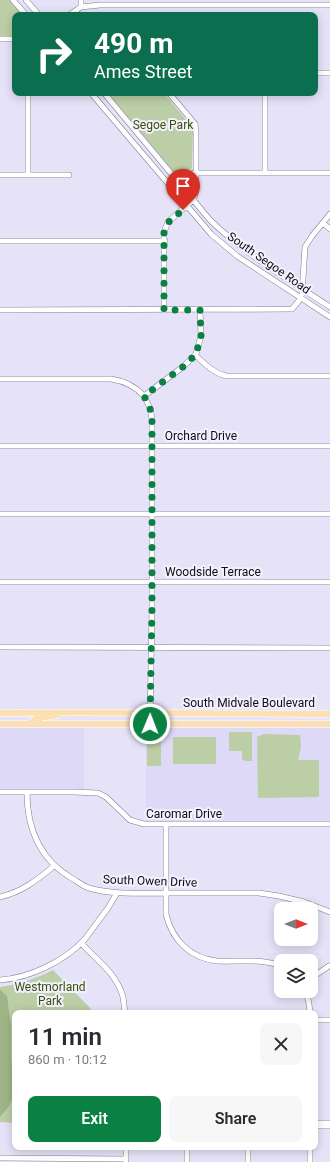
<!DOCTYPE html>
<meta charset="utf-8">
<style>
body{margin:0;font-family:Roboto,sans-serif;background:#f7f7f7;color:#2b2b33;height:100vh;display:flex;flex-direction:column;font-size:15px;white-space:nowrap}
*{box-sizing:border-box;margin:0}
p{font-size:13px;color:#7c7c81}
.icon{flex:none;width:22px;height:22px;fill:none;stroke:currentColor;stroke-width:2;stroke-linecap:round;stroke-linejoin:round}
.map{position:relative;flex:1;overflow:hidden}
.panel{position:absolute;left:12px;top:1010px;width:306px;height:140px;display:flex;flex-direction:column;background:#fff;border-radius:8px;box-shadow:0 2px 10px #0003}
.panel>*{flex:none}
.banner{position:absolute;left:12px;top:12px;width:306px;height:84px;border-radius:8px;box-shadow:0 2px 10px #0003;background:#0b6e4f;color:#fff;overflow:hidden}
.needle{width:26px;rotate:90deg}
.controls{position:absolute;left:274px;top:902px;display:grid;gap:8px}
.controls a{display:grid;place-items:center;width:44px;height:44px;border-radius:8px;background:#fff;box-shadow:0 2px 10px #0003;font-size:20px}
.pin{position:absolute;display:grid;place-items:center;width:34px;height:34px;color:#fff;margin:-41px -17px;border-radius:50% 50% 50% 0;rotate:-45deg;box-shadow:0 0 4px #0007}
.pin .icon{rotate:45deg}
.me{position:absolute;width:44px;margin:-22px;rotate:1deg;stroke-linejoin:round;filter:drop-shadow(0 0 3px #0008)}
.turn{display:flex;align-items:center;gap:14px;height:84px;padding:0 16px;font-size:18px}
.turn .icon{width:52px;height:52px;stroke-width:2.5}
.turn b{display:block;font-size:28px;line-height:34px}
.round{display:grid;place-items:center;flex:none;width:42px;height:42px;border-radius:8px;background:#f7f7f7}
.summary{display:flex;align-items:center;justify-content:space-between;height:68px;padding:0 16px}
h1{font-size:24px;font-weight:600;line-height:30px}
.button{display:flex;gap:8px;margin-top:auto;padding:8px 16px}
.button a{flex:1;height:46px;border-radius:8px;background:#0b8043;color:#fff;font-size:16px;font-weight:600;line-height:46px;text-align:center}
.button a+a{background:#f7f7f7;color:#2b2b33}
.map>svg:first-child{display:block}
.built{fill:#ded9f7}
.green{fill:#bccea6}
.forest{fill:#a0b587}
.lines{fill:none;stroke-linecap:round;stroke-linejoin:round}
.minor-casing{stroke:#807d91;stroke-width:6}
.major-casing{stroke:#fff;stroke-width:7}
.minor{stroke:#fff;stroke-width:5}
.major{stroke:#fce0b3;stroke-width:6}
.route{stroke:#0b8043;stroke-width:7;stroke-dasharray:0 12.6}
.labels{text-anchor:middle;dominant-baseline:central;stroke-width:4;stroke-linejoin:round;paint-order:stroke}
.park-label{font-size:12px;fill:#374f08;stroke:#f3f1fe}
.street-label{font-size:12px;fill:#0e0d14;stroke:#f3f1fe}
</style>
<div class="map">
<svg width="330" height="1162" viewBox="0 0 330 1162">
<rect width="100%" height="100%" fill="#e6e3f9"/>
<path class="built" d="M0 728H84V789H37L33 790 0 789Z
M146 728H330V821H146Z"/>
<path class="green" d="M0 0H13L26 15H15V39H0Z
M108 93H164L191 126 193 131 192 168 181 174 175 173Z
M229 732H252V761H245L242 759V751H229Z
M147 733 161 734V766H147Z
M264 734 300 735 301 747 298 760H319V797L258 798 257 737Z
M173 737H216V764H173Z
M53 970 90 1008 93 1013H15V1123L0 1122V987C20 984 35 979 53 970Z"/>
<path class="forest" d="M0 990 7 996 11 1027V1055L14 1095 9 1106 0 1117Z"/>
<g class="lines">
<defs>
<path id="minor" d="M13 0 26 15
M26 0 39 15
M81 7 100 5H330
M69 15 81 7V0
M0 39H15
M315 73H330
M91 93 211 234 237 256 330 317
M104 93 210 220C245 254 289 280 330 307
M265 93V173
M0 175H69
M28 175V93
M176 182 186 175 196 173H330
M323 223 330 229
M0 241H165
M0 310 292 309 298 302 302 294 305 247 312 236 330 214
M164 310V232L168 222 193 200 195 196 196 173V133L195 124 169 93
M195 355C204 363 213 373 226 376H330
M0 379H111C125 381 135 386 144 396
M0 446H330
M0 514H330
M0 582H330
M0 647 330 648
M150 724 152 607V419L150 408 144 396 184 366 196 354 201 336 200 310
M0 792H74L98 793 106 797 130 820 144 824H330
M27 792C27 829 40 860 73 879 78 882 83 886 89 888 113 895 139 893 164 893 196 893 227 893 259 893L279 896 304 902 330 912
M166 825V914C172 940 190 958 217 961 239 962 260 958 281 966
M0 897C22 892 37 880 54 866
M81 943C97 960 117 974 123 997 124 1002 124 1008 125 1013
M311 978 329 966
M0 980C30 978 65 961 85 939L108 908 117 893
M306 991 309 1004 310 1013
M315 1020H330
M315 1123H330
M315 1126H330
M126 1147V1161
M187 1147V1162
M248 1147V1162
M310 1147V1162
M0 1158 126 1159"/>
<path id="major" d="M0 713C110 711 220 714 330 714
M30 723C36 716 49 717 58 715
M0 724H330"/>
</defs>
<use href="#minor" class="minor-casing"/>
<use href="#major" class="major-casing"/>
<use href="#minor" class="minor"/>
<use href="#major" class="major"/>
</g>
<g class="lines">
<path class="route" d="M150 724 152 607V419L150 408 144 396 184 366 196 354 201 336 200 310H164V232C166 221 175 217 183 210"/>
</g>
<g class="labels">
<g class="park-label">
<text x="163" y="125">Segoe Park</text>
<text x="50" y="987">Westmorland<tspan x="50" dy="14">Park</tspan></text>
</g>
<g class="street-label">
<text transform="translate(269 263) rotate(35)">South Segoe Road</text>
<text x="201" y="436">Orchard Drive</text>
<text x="213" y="572">Woodside Terrace</text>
<text x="249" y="703">South Midvale Boulevard</text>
<text x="184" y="814">Caromar Drive</text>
<text transform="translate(150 881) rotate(2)">South Owen Drive</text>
</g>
</g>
</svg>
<div class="controls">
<a><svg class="needle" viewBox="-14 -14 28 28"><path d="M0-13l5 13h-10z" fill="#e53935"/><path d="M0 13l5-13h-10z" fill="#7c7c81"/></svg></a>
<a><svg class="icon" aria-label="layers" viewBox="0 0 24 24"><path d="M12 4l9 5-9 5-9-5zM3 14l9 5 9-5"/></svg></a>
</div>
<div class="pin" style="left:183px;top:210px;background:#d93025"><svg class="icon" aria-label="arrive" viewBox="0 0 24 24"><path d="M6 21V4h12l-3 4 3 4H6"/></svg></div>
<svg class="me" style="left:150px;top:724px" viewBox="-20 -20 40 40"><circle r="17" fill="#0b8043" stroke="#fff" stroke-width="3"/><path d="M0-11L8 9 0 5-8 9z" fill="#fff"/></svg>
<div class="banner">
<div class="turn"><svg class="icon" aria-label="right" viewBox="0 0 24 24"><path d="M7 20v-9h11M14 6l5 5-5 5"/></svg><div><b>490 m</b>Ames Street</div></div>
</div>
<section class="panel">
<div class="summary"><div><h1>11 min</h1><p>860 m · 10:12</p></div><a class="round"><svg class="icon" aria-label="close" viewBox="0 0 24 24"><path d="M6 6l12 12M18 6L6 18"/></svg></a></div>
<div class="button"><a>Exit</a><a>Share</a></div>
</section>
</div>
